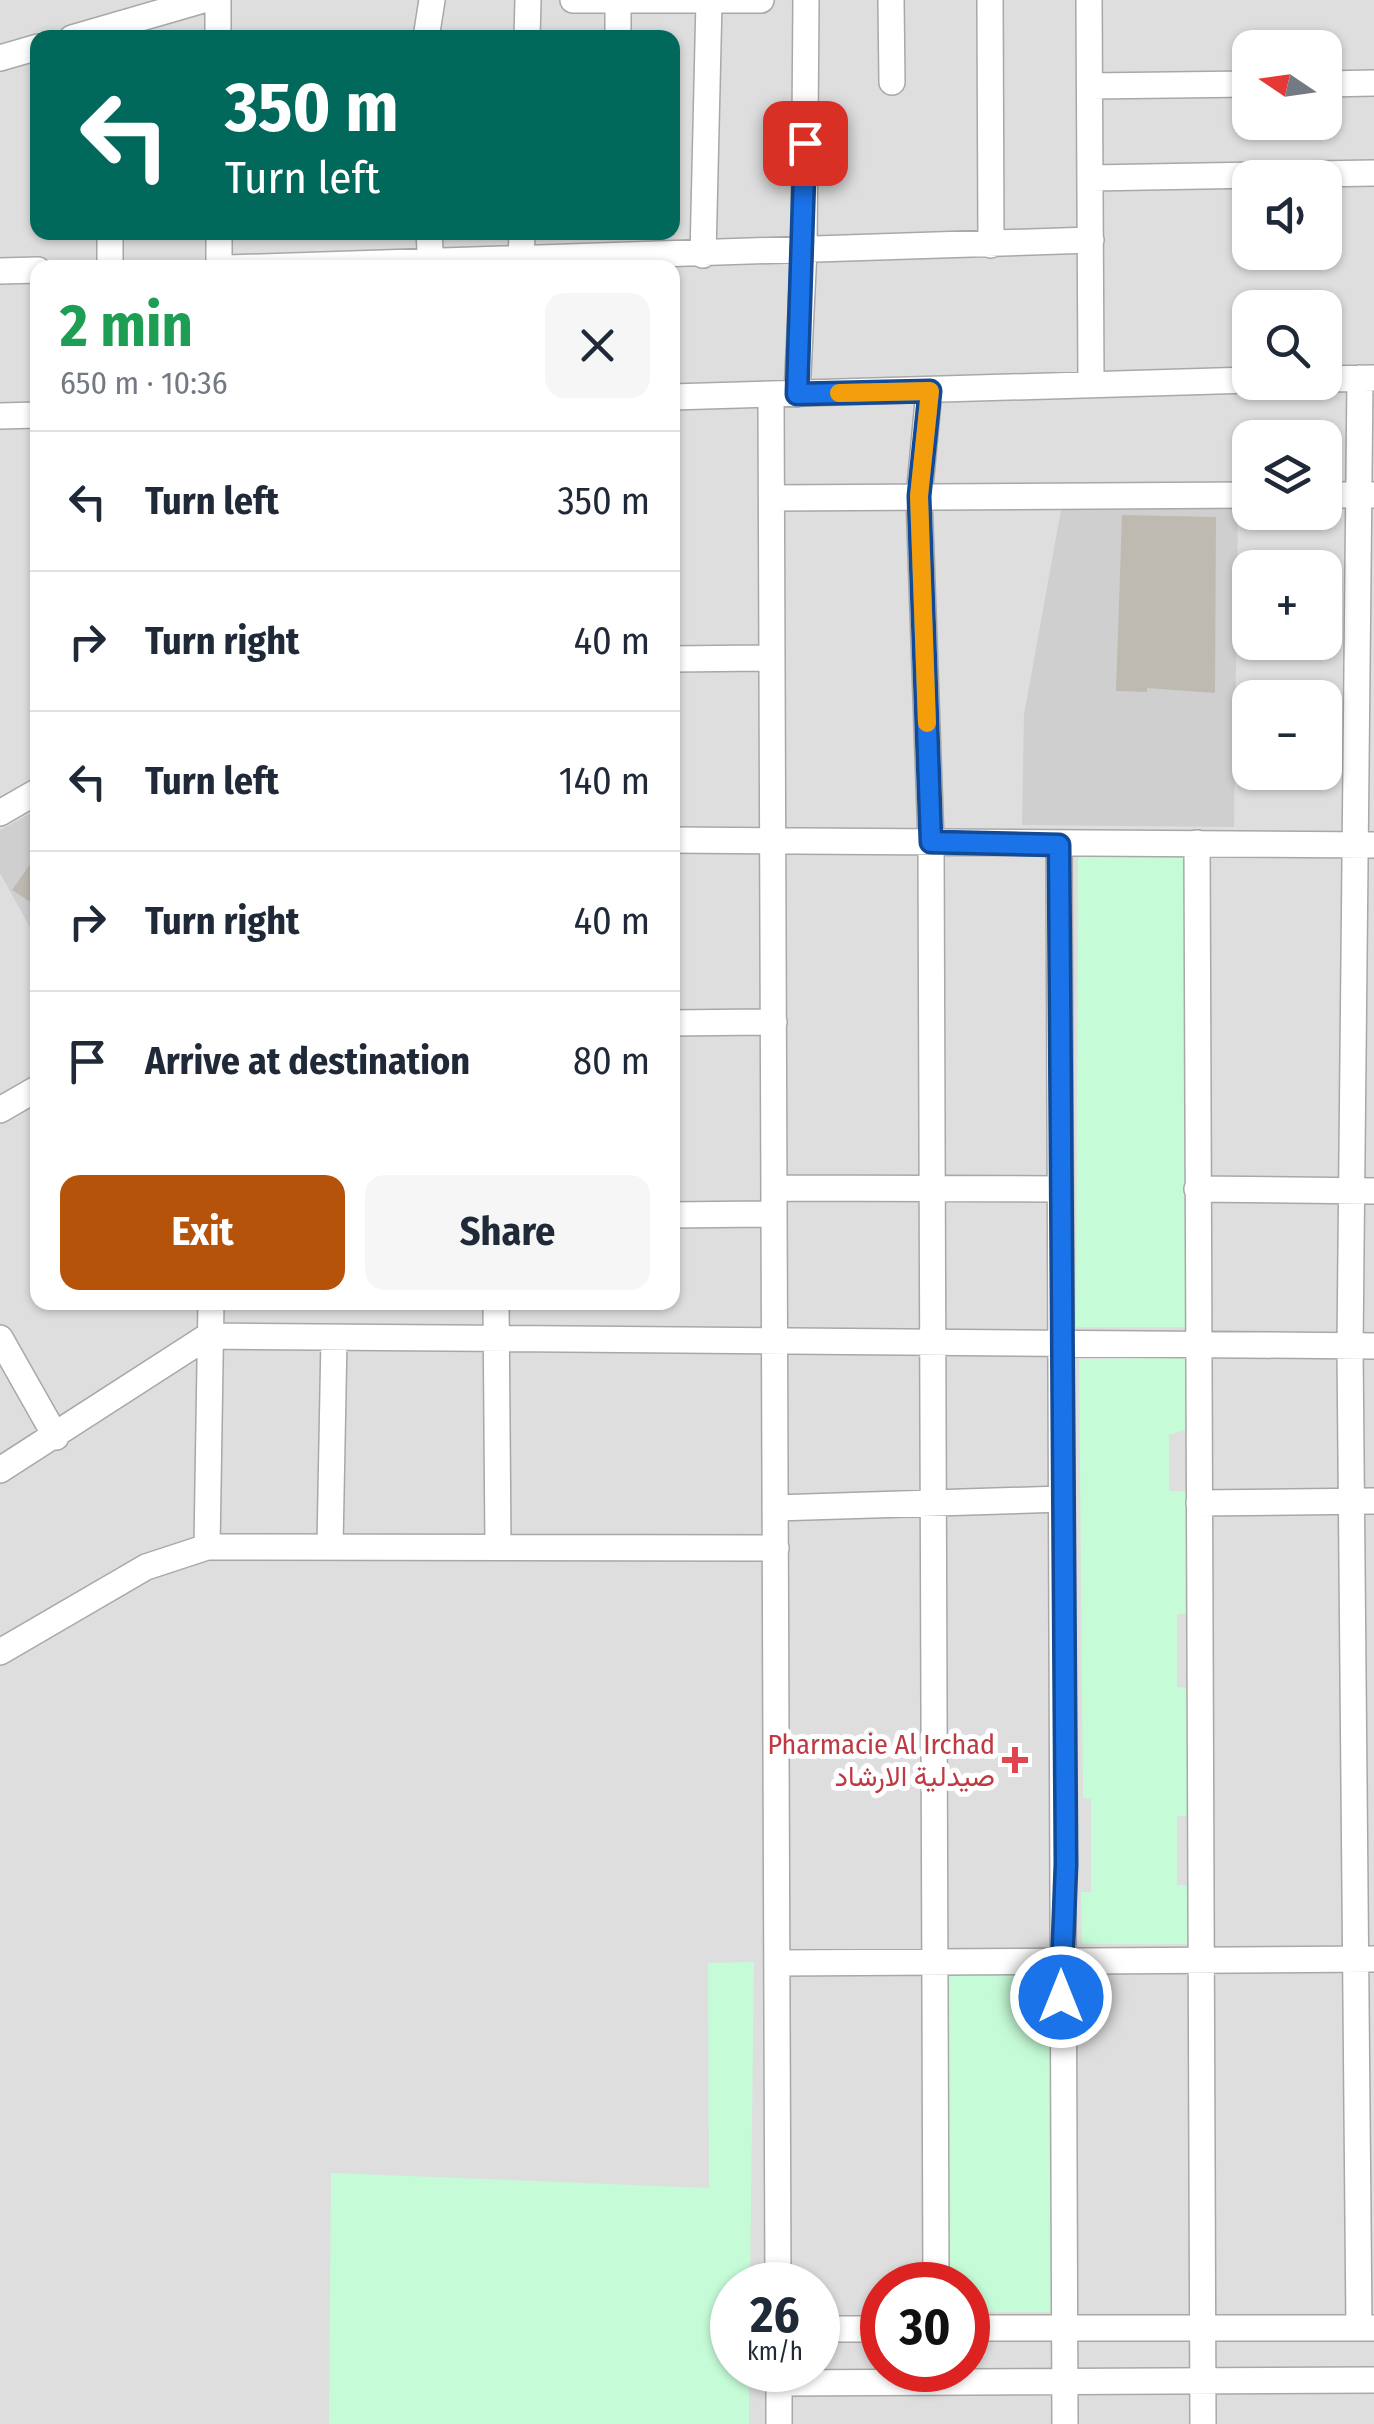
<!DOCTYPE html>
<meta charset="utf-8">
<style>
body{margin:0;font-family:"Fira Sans Condensed",Vazirmatn,sans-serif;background:#f6f6f7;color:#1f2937;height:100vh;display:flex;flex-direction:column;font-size:38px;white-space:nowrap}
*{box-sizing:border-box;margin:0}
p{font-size:32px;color:#747a83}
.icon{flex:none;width:55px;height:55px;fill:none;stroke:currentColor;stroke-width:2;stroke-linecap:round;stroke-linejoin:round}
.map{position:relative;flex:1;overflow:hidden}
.details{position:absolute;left:30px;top:260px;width:650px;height:1050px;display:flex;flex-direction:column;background:#fff;border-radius:20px;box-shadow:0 2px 8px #0004}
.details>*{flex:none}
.hud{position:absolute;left:30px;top:30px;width:650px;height:210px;border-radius:20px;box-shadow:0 2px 8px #0004;background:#00695c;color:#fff;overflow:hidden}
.needle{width:65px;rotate:283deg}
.controls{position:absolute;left:1232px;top:30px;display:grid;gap:20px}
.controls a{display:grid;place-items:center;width:110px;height:110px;border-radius:20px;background:#fff;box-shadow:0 2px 8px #0004;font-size:50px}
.speed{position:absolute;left:710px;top:2262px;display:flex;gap:20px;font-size:50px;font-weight:700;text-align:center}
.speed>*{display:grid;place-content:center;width:130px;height:130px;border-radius:50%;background:#fff;box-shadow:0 2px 8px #0004;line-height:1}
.speed small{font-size:25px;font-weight:400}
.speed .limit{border:15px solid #d22;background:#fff;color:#111}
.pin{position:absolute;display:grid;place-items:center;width:85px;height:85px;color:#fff;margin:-42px;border-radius:20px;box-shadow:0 5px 15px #0006}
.me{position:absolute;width:110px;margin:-55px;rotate:0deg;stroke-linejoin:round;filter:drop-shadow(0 0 8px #0008)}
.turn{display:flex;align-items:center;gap:35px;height:210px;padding:0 30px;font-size:45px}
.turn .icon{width:130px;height:130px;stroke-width:2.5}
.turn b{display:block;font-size:70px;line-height:85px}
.round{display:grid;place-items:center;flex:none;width:105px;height:105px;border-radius:20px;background:#f6f6f7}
.overview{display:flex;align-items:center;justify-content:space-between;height:170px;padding:0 30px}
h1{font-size:60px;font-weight:700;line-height:75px;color:#1e9e55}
.action{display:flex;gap:20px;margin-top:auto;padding:20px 30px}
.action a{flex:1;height:115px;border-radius:20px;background:#b45309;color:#fff;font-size:40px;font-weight:700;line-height:115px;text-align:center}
.action a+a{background:#f6f6f7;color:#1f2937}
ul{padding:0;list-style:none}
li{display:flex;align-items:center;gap:30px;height:140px;padding:0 30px;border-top:2px solid #e0e1e3}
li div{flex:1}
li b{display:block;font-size:38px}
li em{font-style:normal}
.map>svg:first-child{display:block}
.residential{fill:#dfdede;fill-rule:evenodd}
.religious{fill:#cfcfcf}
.park{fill:#c5fbd7}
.building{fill:#bfbab1}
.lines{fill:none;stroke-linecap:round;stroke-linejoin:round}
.minor-casing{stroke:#a8a8a8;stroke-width:28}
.minor{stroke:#fff;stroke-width:25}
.route-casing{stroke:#114b97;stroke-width:25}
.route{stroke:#1a73e8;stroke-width:18}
.slow{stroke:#f59e0b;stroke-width:18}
.health-dot{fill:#e0444e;stroke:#fff;stroke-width:4}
.labels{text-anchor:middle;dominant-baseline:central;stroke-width:10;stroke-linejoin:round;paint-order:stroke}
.health-label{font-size:28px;fill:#be3a42;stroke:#fff;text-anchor:end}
</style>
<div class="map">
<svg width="1374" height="2424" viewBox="0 0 1374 2424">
<rect width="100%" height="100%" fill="#f2f1e8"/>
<path class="residential" d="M0 0H1374V2424H0ZM38 38H672V232H38ZM1250 48H1325V122H1250ZM1250 178H1325V252H1250ZM38 268H672V1302H38ZM1250 308H1325V382H1250ZM1250 438H1325V512H1250ZM1250 568H1325V642H1250ZM1250 698H1325V772H1250ZM732 2285H818V2370H732ZM882 2285H968V2370H882Z"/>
<path class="religious" d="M1238 506 1234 827 1022 825 1024 715 1061 510Z
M37 810V940L0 873V830Z"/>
<path class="park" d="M1078 855H1187L1186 1327H1076Z
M1186 1358V1430L1169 1435V1491H1190V1613L1177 1614V1687L1194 1688V1816H1177V1885L1195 1886V1944H1082L1081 1892H1091V1799L1083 1798 1079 1359Z
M754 1962 750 2285H732V2370H749V2424H329L331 2173 709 2188 708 1963Z
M947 1974H1051V2312H968V2285H948Z"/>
<path class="building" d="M1122 515 1216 517 1215 693 1147 688V692L1116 691Z
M38 853V907L12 890Z"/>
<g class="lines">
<defs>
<path id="minor" d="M218 0V38
M573 0H761
M891 0 892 82
M990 0 991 245
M1089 0 1091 383
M72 38 203 0
M426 38 432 0
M527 38 528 0
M618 38V0
M0 58 38 47
M1325 84 1374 83
M1090 86 1250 84
M1091 178 1374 173
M219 232V268
M429 232 431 268
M703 255 709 1
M521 260 522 232
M110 268V232
M228 268 1091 240
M0 271 38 270
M1325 379 1374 378
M929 391 919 497 931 842 936 2285
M797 394 804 250 806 0
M771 396 778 2285
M672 397 1250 380
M0 416 38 415
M1325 495H1374
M772 498 1250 495
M672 659 772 658
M0 813 38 791
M672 840 1374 845
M1197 843 1203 2424
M1059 845 1065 2424
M672 1023 774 1022
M0 1110 38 1088
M774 1188 1059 1189
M1197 1189 1374 1191
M672 1215 774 1214
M496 1302 498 1547
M0 1338 56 1437
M0 1470 208 1336 1374 1346
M1199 1503 1374 1501
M775 1508 1062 1499
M330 1546 334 1338
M207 1547 211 1302
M0 1652 146 1567 207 1547 776 1548
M777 1963 1374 1959
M968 2328H1374
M1359 2328 1350 1347 1360 378
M818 2329H882
M779 2370V2424
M779 2383 1374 2380"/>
</defs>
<use href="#minor" class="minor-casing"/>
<use href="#minor" class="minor"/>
</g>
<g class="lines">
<defs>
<path id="route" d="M805 143 797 394 930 391 919 496 931 842 1059 845 1066 1864 1061 1997"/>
</defs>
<use href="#route" class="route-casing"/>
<use href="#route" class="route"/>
<path class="slow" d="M839 393 930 391 919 496 927 723"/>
</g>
<path class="health-dot" d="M1010 1745h10v10h10v10h-10v10h-10v-10h-10v-10h10z"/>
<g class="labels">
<g class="health-label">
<text x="995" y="1744">Pharmacie Al Irchad<tspan x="995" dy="32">صيدلية الارشاد</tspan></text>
</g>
</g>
</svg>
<div class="controls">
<a><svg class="needle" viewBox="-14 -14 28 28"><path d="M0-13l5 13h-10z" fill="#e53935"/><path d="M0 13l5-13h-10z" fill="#747a83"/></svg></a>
<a><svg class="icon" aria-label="sound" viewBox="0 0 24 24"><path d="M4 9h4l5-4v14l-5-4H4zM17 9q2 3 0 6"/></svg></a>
<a><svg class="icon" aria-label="search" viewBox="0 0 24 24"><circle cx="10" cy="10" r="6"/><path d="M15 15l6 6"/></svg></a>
<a><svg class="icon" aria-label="layers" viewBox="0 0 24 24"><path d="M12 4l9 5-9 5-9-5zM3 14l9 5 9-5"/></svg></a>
<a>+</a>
<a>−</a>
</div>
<div class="speed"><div>26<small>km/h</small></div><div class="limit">30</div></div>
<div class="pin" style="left:805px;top:143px;background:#d93025"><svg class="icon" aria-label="arrive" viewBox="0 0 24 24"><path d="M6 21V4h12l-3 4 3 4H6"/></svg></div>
<svg class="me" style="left:1061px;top:1997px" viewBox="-20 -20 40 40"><circle r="17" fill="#1a73e8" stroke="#fff" stroke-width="3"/><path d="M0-11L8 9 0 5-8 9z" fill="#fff"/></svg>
<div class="hud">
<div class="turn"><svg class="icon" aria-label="left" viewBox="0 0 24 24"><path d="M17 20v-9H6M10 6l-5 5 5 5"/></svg><div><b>350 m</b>Turn left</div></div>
</div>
<section class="details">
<div class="overview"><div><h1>2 min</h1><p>650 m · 10:36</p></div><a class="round"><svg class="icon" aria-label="close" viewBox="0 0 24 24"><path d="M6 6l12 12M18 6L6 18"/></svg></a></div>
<ul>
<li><svg class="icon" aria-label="left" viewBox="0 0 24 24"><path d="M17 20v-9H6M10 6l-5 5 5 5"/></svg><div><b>Turn left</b></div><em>350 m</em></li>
<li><svg class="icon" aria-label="right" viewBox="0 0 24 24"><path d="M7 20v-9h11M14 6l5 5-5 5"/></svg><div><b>Turn right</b></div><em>40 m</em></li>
<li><svg class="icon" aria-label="left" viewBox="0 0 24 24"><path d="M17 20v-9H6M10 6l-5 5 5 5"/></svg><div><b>Turn left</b></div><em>140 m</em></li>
<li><svg class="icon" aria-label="right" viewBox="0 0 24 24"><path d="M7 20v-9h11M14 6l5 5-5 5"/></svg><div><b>Turn right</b></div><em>40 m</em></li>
<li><svg class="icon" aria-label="arrive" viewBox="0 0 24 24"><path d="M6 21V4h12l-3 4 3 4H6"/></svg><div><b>Arrive at destination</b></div><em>80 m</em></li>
</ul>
<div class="action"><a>Exit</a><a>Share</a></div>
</section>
</div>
